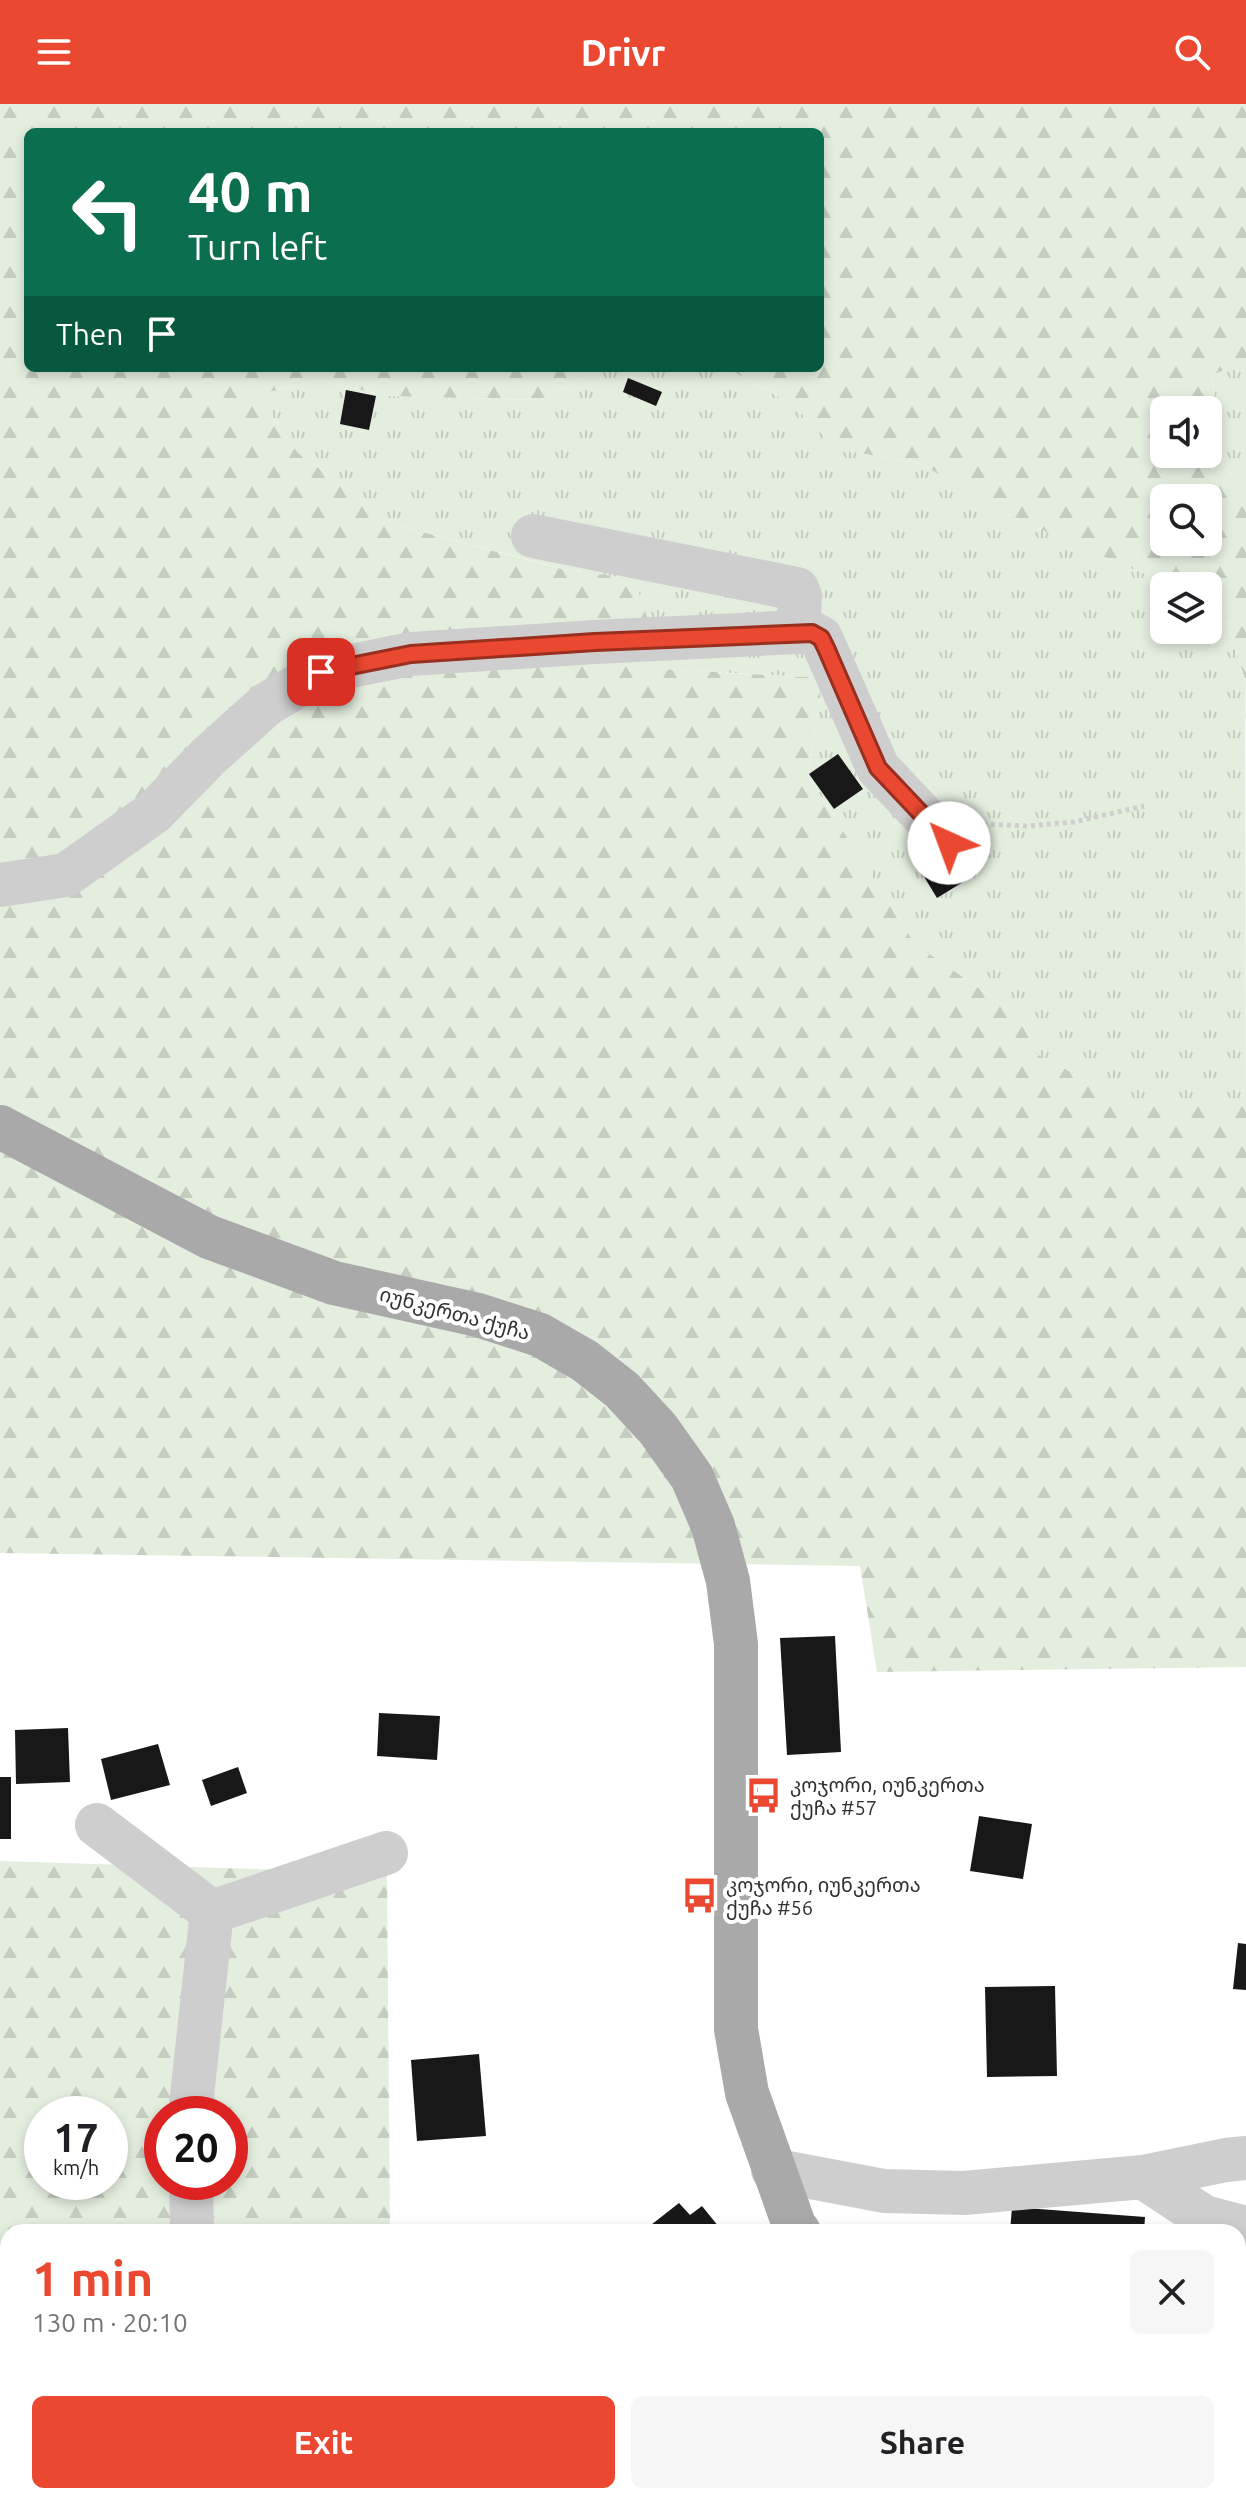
<!DOCTYPE html>
<meta charset="utf-8">
<style>
body{margin:0;font-family:Ubuntu,"Noto Sans Georgian",sans-serif;background:#f6f6f6;color:#202124;height:100vh;display:flex;flex-direction:column;font-size:30px;white-space:nowrap}
*{box-sizing:border-box;margin:0}
p{font-size:26px;color:#757577}
.icon{flex:none;width:44px;height:44px;fill:none;stroke:currentColor;stroke-width:2;stroke-linecap:round;stroke-linejoin:round}
.map{position:relative;flex:1;overflow:hidden}
.panel{position:absolute;left:0px;top:2120px;width:1246px;height:280px;display:flex;flex-direction:column;background:#fff;border-radius:24px 24px 0 0;box-shadow:0 4px 12px #0003}
.panel>*{flex:none}
.hud{position:absolute;left:24px;top:24px;width:800px;height:244px;border-radius:12px;box-shadow:0 4px 12px #0003;background:#0b6e4f;color:#fff;overflow:hidden}
.buttons{position:absolute;left:1150px;top:292px;display:grid;gap:16px}
.buttons a{display:grid;place-items:center;width:72px;height:72px;border-radius:12px;background:#fff;box-shadow:0 4px 12px #0003;font-size:40px}
.speed{position:absolute;left:24px;top:1992px;display:flex;gap:16px;font-size:40px;font-weight:700;text-align:center}
.speed>*{display:grid;place-content:center;width:104px;height:104px;border-radius:50%;background:#fff;box-shadow:0 4px 12px #0003;line-height:1}
.speed small{font-size:20px;font-weight:400}
.speed .limit{border:12px solid #d22;background:#fff;color:#111}
.pin{position:absolute;display:grid;place-items:center;width:68px;height:68px;color:#fff;margin:-34px;border-radius:16px;box-shadow:0 4px 12px #0006}
.me{position:absolute;width:88px;margin:-44px;rotate:317deg;stroke-linejoin:round;filter:drop-shadow(0 0 6px #0008)}
.turn{display:flex;align-items:center;gap:28px;height:168px;padding:0 32px;font-size:36px}
.turn .icon{width:104px;height:104px;stroke-width:2.5}
.turn b{display:block;font-size:56px;line-height:68px}
.then{display:flex;align-items:center;height:76px;padding:0 32px;background:#0003;gap:16px;font-size:30px}
.round{display:grid;place-items:center;flex:none;width:84px;height:84px;border-radius:12px;background:#f6f6f6}
.headline{display:flex;align-items:center;justify-content:space-between;height:136px;padding:0 32px}
h1{font-size:48px;font-weight:700;line-height:60px;color:#ea4830}
.cta{display:flex;gap:16px;margin-top:auto;padding:16px 32px}
.cta a{flex:1;height:92px;border-radius:12px;background:#ea4830;color:#fff;font-size:32px;font-weight:700;line-height:92px;text-align:center}
.cta a+a{background:#f6f6f6;color:#202124}
header{display:flex;justify-content:space-between;align-items:center;height:104px;padding:0 32px;background:#ea4830;color:#fff;font-size:36px;font-weight:700}
.map>svg:first-child{display:block}
.grass{fill:url(#grass-tufts)}
.forest{fill:url(#forest-firs);fill-rule:evenodd}
.building{fill:#181818}
.lines{fill:none;stroke-linecap:round;stroke-linejoin:round}
.path{stroke:#cecece;stroke-width:5;stroke-dasharray:4 4;stroke-linecap:butt}
.minor{stroke:#cecece;stroke-width:44}
.major{stroke:#a9a9a9;stroke-width:44}
.route-casing{stroke:#982f1f;stroke-width:20}
.route{stroke:#ea4830;stroke-width:14}
.labels{text-anchor:middle;dominant-baseline:central;stroke-width:8;stroke-linejoin:round;paint-order:stroke}
.street-label{font-size:20px;fill:#313131;stroke:#fff}
.poi-label{font-size:20px;fill:#313131;stroke:#fff;text-anchor:start}
</style>
<header><svg class="icon" aria-label="menu" viewBox="0 0 24 24"><path d="M4 6h16M4 12h16M4 18h16"/></svg>Drivr<svg class="icon" aria-label="search" viewBox="0 0 24 24"><circle cx="10" cy="10" r="6"/><path d="M15 15l6 6"/></svg></header>
<div class="map">
<svg width="1246" height="2400" viewBox="0 0 1246 2400">
<defs>
<pattern id="grass-tufts" width="24" height="20" patternUnits="userSpaceOnUse" patternTransform="scale(2)"><rect width="24" height="20" fill="#e4eedf"/><path d="M3 7l-1-3M5 7V3M7 7l1-3M15 17l-1-3M17 17v-4M19 17l1-3" fill="none" stroke="#c4cdc0"/></pattern>
<pattern id="forest-firs" width="22" height="20" patternUnits="userSpaceOnUse" patternTransform="scale(2)"><rect width="22" height="20" fill="#e4eedf"/><path d="M5 1l3.5 6h-7zM16 11l3.5 6h-7z" fill="#c4cdc0"/></pattern>
</defs>
<rect width="100%" height="100%" fill="#fff"/>
<path class="grass" d="M1246 257V389L1223 361 1212 271Z
M599 264H727L793 301 837 345 922 360 996 406 1135 466 1180 482H1164V526H1208V492L1221 497 1245 575 1246 994H1169L1143 1007 1037 950 1019 912 915 840 808 672 823 574 659 565 655 536 634 476 563 465 396 421 298 349 257 291 318 276 389 292 541 296Z"/>
<path class="forest" d="M0 0H1246V257L1212 271 1223 361 1246 389V627L1245 575 1221 497 1208 492V482H1180L1135 466 996 406 922 360 837 345 793 301 727 264H820V28H28V264H599L541 296 389 292 318 276 257 291 298 349 396 421 562 465 634 475 655 536 660 565 823 574 808 672 915 840 1019 912 1037 950 1143 1007 1169 994H1246V1563L877 1568 860 1462 0 1449ZM1164 306H1208V350H1164ZM1164 394H1208V438H1164Z
M0 1757 387 1769 390 2128H8V2392H606L599 2400H0ZM42 2010H110V2078H42ZM162 2010H230V2078H162Z"/>
<path class="building" d="M628 274 662 288 656 302 623 288Z
M346 286 376 292 369 326 340 320Z
M838 650 863 685 834 705 809 670Z
M959 743 976 770 937 794 920 766Z
M835 1532 841 1648 787 1651 780 1534Z
M379 1609 440 1612 437 1656 377 1652Z
M68 1624 70 1678 16 1680 15 1626Z
M158 1640 170 1681 111 1696 101 1655Z
M238 1663 247 1689 211 1702 202 1676Z
M0 1673H11V1735H0Z
M979 1712 1032 1720 1023 1775 970 1767Z
M1238 1839 1246 1840V1886L1233 1885Z
M1055 1882 1057 1972 987 1973 985 1883Z
M479 1950 486 2032 417 2037 411 1956Z
M679 2099 690 2111 702 2102 723 2128H642Z
M1012 2103 1145 2113 1144 2128H1010Z
M1238 2272 1246 2274V2376L1238 2374Z"/>
<g class="lines">
<path class="path" d="M983 720 1028 722 1074 718 1144 702"/>
<path class="minor" d="M533 432 797 485 800 492 798 528
M0 781 66 771 153 709 209 652 267 600 321 568 411 550 595 538 798 528 812 529 821 534 878 664 949 739
M97 1721 212 1808 190 2010
M212 1808 386 1749
M773 2066 884 2087 964 2089 1143 2073 1226 2056 1246 2054
M1143 2073 1204 2113 1246 2124
M191 2078 192 2128
M169 2392 170 2400"/>
<path class="major" d="M0 1023 209 1133 334 1179 478 1211 540 1231 585 1257 622 1286 658 1325 692 1373 713 1422 728 1477 736 1540V1925L747 1989 794 2121 799 2128
M1029 2392 1037 2400"/>
</g>
<g class="lines">
<defs>
<path id="route" d="M321 568 411 550 595 538 812 529 821 534 826 544 878 664 949 739"/>
</defs>
<use href="#route" class="route-casing"/>
<use href="#route" class="route"/>
</g>
<defs>
<symbol id="bus-bare" viewBox="-9 -9 18 18"><path d="M-5-6H5V4H4V6H2V4H-2V6H-4V4H-5ZM-3.5-4V0h7V-4ZM-3.5 1.2v1.5H-2V1.2ZM2 1.2v1.5H3.5V1.2Z" fill="#ea4830" stroke="#fff" stroke-width="2.5" paint-order="stroke"/></symbol>
</defs>
<g fill-rule="evenodd">
<use href="#bus-bare" x="738" y="1666" width="51" height="51"/>
<use href="#bus-bare" x="674" y="1766" width="51" height="51"/>
</g>
<g class="labels">
<g class="street-label">
<text transform="translate(455 1209) rotate(15)">იუნკერთა ქუჩა</text>
</g>
<g class="poi-label">
<text x="790" y="1680">კოჯორი, იუნკერთა<tspan x="790" dy="23">ქუჩა #57</tspan></text>
<text x="726" y="1780">კოჯორი, იუნკერთა<tspan x="726" dy="23">ქუჩა #56</tspan></text>
</g>
</g>
</svg>
<div class="buttons">
<a><svg class="icon" aria-label="sound" viewBox="0 0 24 24"><path d="M4 9h4l5-4v14l-5-4H4zM17 9q2 3 0 6"/></svg></a>
<a><svg class="icon" aria-label="search" viewBox="0 0 24 24"><circle cx="10" cy="10" r="6"/><path d="M15 15l6 6"/></svg></a>
<a><svg class="icon" aria-label="layers" viewBox="0 0 24 24"><path d="M12 4l9 5-9 5-9-5zM3 14l9 5 9-5"/></svg></a>
</div>
<div class="speed"><div>17<small>km/h</small></div><div class="limit">20</div></div>
<div class="pin" style="left:321px;top:568px;background:#d93025"><svg class="icon" aria-label="arrive" viewBox="0 0 24 24"><path d="M6 21V4h12l-3 4 3 4H6"/></svg></div>
<svg class="me" style="left:949px;top:739px" viewBox="-20 -20 40 40"><circle r="19" fill="#fff"/><path d="M0-13L10 11 0 6-10 11z" fill="#ea4830"/></svg>
<div class="hud">
<div class="turn"><svg class="icon" aria-label="left" viewBox="0 0 24 24"><path d="M17 20v-9H6M10 6l-5 5 5 5"/></svg><div><b>40 m</b>Turn left</div></div>
<div class="then">Then<svg class="icon" aria-label="arrive" viewBox="0 0 24 24"><path d="M6 21V4h12l-3 4 3 4H6"/></svg></div>
</div>
<section class="panel">
<div class="headline"><div><h1>1 min</h1><p>130 m · 20:10</p></div><a class="round"><svg class="icon" aria-label="close" viewBox="0 0 24 24"><path d="M6 6l12 12M18 6L6 18"/></svg></a></div>
<div class="cta"><a>Exit</a><a>Share</a></div>
</section>
</div>
